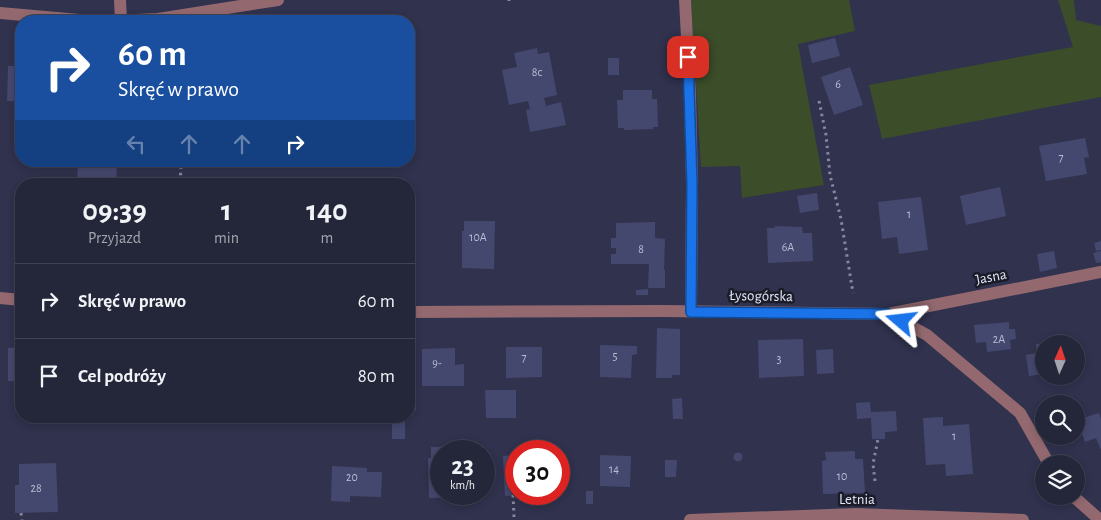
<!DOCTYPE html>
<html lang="pl">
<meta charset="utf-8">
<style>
body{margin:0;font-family:"Alegreya Sans",sans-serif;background:#303245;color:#f1f3f6;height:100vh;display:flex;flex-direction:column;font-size:19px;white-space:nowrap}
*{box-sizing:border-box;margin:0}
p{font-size:16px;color:#a3a5af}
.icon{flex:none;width:28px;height:28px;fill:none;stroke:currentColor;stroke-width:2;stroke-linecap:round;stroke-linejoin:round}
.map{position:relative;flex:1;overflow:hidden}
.panel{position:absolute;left:15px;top:178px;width:400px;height:245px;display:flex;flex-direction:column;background:#24263a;border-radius:20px;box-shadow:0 2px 8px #0003,0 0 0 1px #414354}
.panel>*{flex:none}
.guide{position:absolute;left:15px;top:15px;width:400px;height:152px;border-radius:20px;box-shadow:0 2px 8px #0003,0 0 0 1px #414354;background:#1a4fa0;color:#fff;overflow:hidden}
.needle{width:32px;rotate:3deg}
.buttons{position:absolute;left:1035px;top:335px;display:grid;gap:10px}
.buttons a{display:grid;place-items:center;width:50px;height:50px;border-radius:50%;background:#24263a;box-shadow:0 2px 8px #0003,0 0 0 1px #414354;font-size:25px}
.speed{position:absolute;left:430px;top:440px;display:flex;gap:10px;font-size:25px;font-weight:700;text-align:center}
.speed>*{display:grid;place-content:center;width:65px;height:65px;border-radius:50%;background:#24263a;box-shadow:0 2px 8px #0003,0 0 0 1px #414354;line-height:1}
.speed small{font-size:12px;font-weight:400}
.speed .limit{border:8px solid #d22;background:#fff;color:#111}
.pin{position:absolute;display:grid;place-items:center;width:42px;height:42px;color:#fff;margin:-21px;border-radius:10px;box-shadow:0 2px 8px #0006}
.me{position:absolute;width:55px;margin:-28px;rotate:287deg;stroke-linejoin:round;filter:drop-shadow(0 0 4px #0008)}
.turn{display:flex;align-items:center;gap:18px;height:105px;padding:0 20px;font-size:22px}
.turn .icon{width:65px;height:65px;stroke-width:2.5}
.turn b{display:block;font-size:35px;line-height:42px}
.lanes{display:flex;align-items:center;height:48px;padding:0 20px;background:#0003;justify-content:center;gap:25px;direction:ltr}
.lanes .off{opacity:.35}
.eta{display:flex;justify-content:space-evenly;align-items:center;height:85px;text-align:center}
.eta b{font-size:30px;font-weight:700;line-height:35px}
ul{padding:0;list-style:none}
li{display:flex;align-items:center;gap:15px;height:75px;padding:0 20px;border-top:1px solid #414354}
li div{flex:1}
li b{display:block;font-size:19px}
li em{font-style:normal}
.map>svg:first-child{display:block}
.green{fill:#3c4d2a}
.building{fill:#45486e}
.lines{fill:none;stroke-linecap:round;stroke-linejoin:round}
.path{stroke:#8688a0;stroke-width:3;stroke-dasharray:2.5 4;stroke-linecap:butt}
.minor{stroke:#93696f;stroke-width:12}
.route-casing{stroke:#114b97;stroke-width:12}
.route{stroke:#1a73e8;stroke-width:9}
.labels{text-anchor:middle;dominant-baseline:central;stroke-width:5;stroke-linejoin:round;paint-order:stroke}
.number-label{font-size:12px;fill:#bbbdd5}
.street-label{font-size:15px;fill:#e2e4f7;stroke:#1a1c28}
</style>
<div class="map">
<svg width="1101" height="520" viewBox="0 0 1101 520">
<rect width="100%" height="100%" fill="#30324e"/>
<path class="green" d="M691 0H849L855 31 798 44 824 185 742 198 740 166 701 167Z
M1058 0H1074L1076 20 1101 26V97L882 139 869 85 1073 47Z"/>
<path class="building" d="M835 38 840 56 812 63 808 45Z
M537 48 538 54 549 52 557 95 544 98 546 106 561 102 566 125 530 132 526 110 530 109 528 101 509 105 502 70 517 67 514 53Z
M608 58H619V75H608Z
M8 66H21V101H7Z
M850 67 863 105 834 115 821 77Z
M623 90H652V99H657L658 127H653V129L624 130V128H618L617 100H623Z
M1085 138 1089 157 1084 158 1087 174 1046 181 1039 146Z
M90 161H117L116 184H77L78 162Z
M339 161H385V165L339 164Z
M358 180H390V184H358Z
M1000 187 1006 216 966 225 960 196Z
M817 193 819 210 800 213 797 196Z
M921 197 928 250 899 254 897 237 882 239 878 202Z
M464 221H495L494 269 462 268V231H464Z
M655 222V238L665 239 664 270H665V288H648L649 264H611V254H616V248H611V238H616V223Z
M775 226 802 227 803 233H812L813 261 768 263 767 228H775Z
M1101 241V250L1096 251 1094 243Z
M1054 251 1057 268 1040 272 1037 254Z
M1101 251V262L1096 263 1093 253Z
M648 289V295H636V290Z
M1009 322V329H1015L1016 339 1010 340 1011 349 987 352 986 342 976 343 974 325Z
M657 328 680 329V375H672V378H656Z
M803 339 804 376 759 378 758 340Z
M1044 343V374L1029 376 1026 355 1037 353 1036 344Z
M600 345 637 346V354L632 355 631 378 600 377Z
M21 347V381H8V348Z
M506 347H542V377L506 378Z
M455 348V365L464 364V386H422V349Z
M833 349 834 373 817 374 816 350Z
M409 383H415L416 410H409Z
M485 390H516V418H486Z
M682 398 683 419H673L672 399Z
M870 402 871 412 896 411 897 431 885 432V439H872L871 418 857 419 856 403Z
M1099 413 1101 419V450L1096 438 1085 442 1077 420Z
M943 417V426L969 424 973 474 946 476 945 464 926 465 923 418Z
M392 422H405V439H392Z
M431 447H462L463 451H441V494H465V497L429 498 428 458H431Z
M855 451V459H863L865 493 823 494 822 461 826 460 825 452Z
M733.5 457a4.5 4.5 0 1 1 9 0a4.5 4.5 0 1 1-9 0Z
M516 455V495L505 496 503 456Z
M600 455 631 456 630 487 600 486Z
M665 460H677L676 477H665Z
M56 463 58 512 15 513V485H19V464Z
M332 466 367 468V472H382L381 497 350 496V502L331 501Z
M586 491H593V504H586Z"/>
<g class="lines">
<path class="path" d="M509 0V1
M819 101 826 135 830 175 841 219 853 293
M177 161 181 167 180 184
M875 481 873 464 878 439
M513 495 514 517
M21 513 22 520"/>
<path class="minor" d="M120 0 121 21
M685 0 690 95 692 185 691 311
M0 13 91 21
M114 21 158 19 278 0
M0 298 21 300
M409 312 663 311 888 314 927 335 1020 413 1049 464
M888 314 1101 272
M1073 496 1100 520
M690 520 856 514 1023 520"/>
</g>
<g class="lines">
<defs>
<path id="route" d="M688 57 692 185 691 312 888 314 901 321"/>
</defs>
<use href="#route" class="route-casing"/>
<use href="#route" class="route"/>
</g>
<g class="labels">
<g class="number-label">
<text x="537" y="72">8c</text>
<text x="838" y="84">6</text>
<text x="1061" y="157">7</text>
<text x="909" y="214">1</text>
<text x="478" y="237">10A</text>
<text x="788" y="247">6A</text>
<text x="641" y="249">8</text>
<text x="999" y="339">2A</text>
<text x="615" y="356">5</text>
<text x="524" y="357">7</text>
<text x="779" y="359">3</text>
<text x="437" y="363">9-</text>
<text x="954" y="436">1</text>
<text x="614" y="469">14</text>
<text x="842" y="476">10</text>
<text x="352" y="477">20</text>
<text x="36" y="488">28</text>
</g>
<g class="street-label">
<text transform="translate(991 277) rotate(-11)">Jasna</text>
<text transform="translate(761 296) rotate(1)">Łysogórska</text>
<text x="857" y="499">Letnia</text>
</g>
</g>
</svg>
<div class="buttons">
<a><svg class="needle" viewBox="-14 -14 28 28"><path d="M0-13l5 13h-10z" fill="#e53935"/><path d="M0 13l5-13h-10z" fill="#a3a5af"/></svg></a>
<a><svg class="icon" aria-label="search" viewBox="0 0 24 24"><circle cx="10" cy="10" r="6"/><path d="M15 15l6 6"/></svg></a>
<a><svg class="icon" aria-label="layers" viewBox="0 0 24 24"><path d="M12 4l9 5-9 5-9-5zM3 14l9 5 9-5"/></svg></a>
</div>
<div class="speed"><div>23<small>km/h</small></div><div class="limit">30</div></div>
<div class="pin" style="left:688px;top:57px;background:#d93025"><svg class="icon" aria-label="arrive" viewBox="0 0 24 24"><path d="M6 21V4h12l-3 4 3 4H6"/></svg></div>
<svg class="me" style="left:901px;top:321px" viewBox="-20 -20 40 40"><path d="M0-17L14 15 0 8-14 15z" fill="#1a73e8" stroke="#fff" stroke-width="4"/></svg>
<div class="guide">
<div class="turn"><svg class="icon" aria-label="right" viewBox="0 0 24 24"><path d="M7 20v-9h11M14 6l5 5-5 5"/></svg><div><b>60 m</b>Skręć w prawo</div></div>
<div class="lanes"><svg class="icon off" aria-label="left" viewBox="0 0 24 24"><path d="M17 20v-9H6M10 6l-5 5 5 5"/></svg><svg class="icon off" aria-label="ahead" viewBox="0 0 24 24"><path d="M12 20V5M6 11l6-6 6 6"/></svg><svg class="icon off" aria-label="ahead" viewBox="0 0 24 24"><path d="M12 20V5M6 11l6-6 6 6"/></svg><svg class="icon" aria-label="right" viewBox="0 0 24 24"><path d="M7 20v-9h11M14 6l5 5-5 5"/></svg></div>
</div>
<section class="panel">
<div class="eta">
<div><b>09:39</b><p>Przyjazd</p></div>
<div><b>1</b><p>min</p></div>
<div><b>140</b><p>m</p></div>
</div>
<ul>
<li><svg class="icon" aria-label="right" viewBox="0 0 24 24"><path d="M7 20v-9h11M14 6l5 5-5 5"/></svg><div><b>Skręć w prawo</b></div><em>60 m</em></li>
<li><svg class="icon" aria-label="arrive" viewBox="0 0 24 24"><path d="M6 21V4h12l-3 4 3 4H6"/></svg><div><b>Cel podróży</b></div><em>80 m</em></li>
</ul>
</section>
</div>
